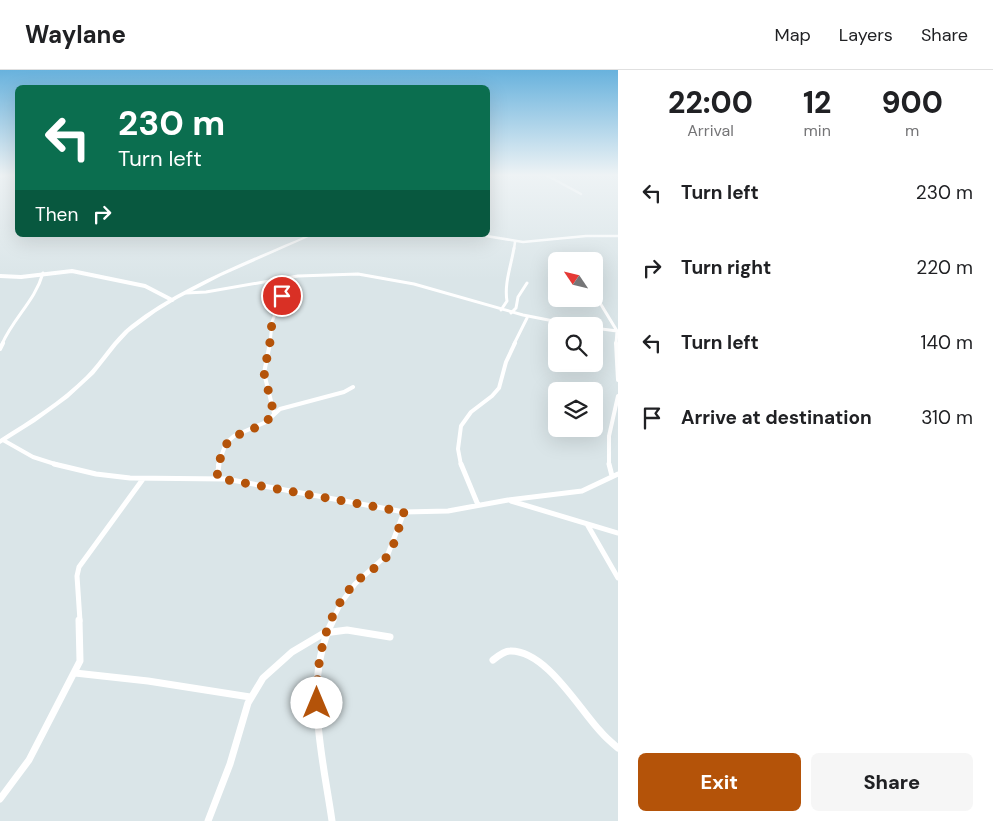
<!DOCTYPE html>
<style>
body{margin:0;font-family:"DM Sans",sans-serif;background:#f6f6f6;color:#202124;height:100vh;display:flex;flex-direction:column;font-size:19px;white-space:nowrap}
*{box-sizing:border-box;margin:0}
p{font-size:16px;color:#757577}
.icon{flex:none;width:28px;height:28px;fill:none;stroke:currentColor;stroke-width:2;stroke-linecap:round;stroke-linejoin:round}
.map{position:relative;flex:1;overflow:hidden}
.drawer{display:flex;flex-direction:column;background:#fff;width:375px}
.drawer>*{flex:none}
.top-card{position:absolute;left:15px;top:15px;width:475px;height:152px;border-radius:8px;box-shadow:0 5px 20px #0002;background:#0b6e4f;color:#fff;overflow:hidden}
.needle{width:32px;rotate:305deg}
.fabs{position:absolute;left:548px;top:182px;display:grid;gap:10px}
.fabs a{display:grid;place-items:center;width:55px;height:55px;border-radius:8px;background:#fff;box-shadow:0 5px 20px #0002;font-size:25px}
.pin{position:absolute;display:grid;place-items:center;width:42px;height:42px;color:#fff;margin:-21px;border:2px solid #fff;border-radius:50%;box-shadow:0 1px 5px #0007}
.me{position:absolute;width:55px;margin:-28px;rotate:0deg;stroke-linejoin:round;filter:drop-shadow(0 0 4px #0008)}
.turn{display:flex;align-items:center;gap:18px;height:105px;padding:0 20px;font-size:22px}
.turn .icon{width:65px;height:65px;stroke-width:2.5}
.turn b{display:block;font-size:35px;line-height:42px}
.then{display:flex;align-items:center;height:48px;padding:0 20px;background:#0003;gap:10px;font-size:19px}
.eta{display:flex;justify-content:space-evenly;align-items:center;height:85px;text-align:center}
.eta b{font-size:30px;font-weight:800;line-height:35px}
.action{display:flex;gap:10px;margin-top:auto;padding:10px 20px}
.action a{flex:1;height:58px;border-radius:8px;background:#b45309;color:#fff;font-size:20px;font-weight:800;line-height:58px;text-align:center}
.action a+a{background:#f6f6f6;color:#202124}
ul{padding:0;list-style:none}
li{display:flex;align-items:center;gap:15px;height:75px;padding:0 20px}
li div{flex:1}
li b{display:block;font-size:19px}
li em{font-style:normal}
header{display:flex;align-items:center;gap:30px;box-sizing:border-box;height:70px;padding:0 25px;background:#fff;border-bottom:1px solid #e0e0e0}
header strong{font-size:24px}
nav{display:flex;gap:28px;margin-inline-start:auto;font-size:18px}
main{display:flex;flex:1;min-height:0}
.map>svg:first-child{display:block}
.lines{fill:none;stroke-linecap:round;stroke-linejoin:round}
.minor-far4{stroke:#fff;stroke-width:2.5}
.minor-far3{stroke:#fff;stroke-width:3}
.minor-far2{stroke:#fff;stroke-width:4}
.minor-far1{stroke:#fff;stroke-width:5}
.minor{stroke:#fff;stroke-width:7}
.tertiary{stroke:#fff;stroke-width:4}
.secondary{fill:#fff;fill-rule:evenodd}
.route{stroke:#b45309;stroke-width:9;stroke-dasharray:0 16.2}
</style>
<header>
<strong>Waylane</strong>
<nav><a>Map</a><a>Layers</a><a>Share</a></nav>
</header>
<main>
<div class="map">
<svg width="618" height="751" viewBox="0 0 618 751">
<rect width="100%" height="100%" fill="#dae5e8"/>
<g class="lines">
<path class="minor-far4" d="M546 105 581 124
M0 107 6 105
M480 165 523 172 586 166H618
M514 179 515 172"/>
<path class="minor-far3" d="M186 223 206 222 298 206 358 204 414 214 523 245 579 256
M594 223 617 261 616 274
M501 240 507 231C504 214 511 196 514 178
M511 243 516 238 518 227 527 213
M594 258 617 261
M2 274C14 247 35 231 43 203
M270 274 272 252 282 226 285 207
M514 274 527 248"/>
<path class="minor-far2" d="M270 273 264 303 274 343
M616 273 618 310
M0 279 3 273
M3 370 33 387 58 395
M218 395 226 373 234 366 266 352 280 339 344 322 353 317
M461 395 458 379 461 356 471 342 492 326 499 318 506 292 515 273
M609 395V366L618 326"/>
<path class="minor-far1" d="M54 394 96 404 130 408 226 409 404 442 448 441 508 430 582 421 618 404
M461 394 478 435
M609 394 612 406
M217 408 219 394
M511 431 618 463
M587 454 618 508
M80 551 77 506 79 497 143 409
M332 551 341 533 355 514 388 484 404 442"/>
<path class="minor" d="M493 590C498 586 504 581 510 581 546 580 579 639 601 662 606 668 612 673 618 678
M75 603 148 611 250 627
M0 729 29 690 80 591 79 550
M208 751 230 694 248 633 263 608 292 582 324 563 347 560 390 567
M332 751C323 687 302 611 333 550"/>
<path class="tertiary" d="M0 206 21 207 72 201 145 216 172 230"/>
<path class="secondary" d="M308 165H313L221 206 177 229 156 242 129 262 117 275 94 304 68 328 35 352 0 374V369C30 350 61 331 86 306 102 290 113 269 131 255 181 216 250 190 308 165Z"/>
</g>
<linearGradient id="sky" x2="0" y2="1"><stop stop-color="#68b2dd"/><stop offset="0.5" stop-color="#eef3f5"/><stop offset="1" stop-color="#eef3f5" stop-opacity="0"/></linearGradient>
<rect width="618" height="210" fill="url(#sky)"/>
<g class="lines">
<path class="route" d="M282 226 272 252 270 272 264 303 274 344C245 374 223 350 217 408L404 442C399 455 396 473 388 485 380 497 363 504 353 515 324 548 316 591 317 633"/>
</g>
</svg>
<div class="fabs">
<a><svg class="needle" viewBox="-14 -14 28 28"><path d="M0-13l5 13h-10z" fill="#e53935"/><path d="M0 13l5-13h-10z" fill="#757577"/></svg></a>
<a><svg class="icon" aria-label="search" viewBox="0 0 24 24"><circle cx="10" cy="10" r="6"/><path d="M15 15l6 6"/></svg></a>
<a><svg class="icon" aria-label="layers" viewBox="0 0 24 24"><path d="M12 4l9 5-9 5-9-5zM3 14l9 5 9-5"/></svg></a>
</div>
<div class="pin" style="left:282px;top:226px;background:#d93025"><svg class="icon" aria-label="arrive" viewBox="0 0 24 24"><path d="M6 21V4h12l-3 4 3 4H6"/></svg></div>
<svg class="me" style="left:317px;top:633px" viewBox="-20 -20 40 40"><circle r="19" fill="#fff"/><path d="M0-13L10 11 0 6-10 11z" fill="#b45309"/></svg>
<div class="top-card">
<div class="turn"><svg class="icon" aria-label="left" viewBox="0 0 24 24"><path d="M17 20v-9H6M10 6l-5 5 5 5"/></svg><div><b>230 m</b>Turn left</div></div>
<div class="then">Then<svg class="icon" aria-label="right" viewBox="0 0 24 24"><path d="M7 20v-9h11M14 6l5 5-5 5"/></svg></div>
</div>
</div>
<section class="drawer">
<div class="eta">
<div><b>22:00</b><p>Arrival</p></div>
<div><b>12</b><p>min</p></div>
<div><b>900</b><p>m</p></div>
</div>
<ul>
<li><svg class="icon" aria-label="left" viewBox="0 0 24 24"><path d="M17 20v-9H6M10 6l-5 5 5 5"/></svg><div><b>Turn left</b></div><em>230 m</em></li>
<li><svg class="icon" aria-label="right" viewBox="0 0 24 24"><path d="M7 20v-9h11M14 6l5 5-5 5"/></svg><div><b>Turn right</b></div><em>220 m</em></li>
<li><svg class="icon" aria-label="left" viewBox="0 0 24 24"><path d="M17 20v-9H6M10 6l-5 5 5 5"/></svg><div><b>Turn left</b></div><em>140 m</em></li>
<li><svg class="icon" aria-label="arrive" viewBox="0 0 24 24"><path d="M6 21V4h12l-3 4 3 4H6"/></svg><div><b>Arrive at destination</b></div><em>310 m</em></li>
</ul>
<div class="action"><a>Exit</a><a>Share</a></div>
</section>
</main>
